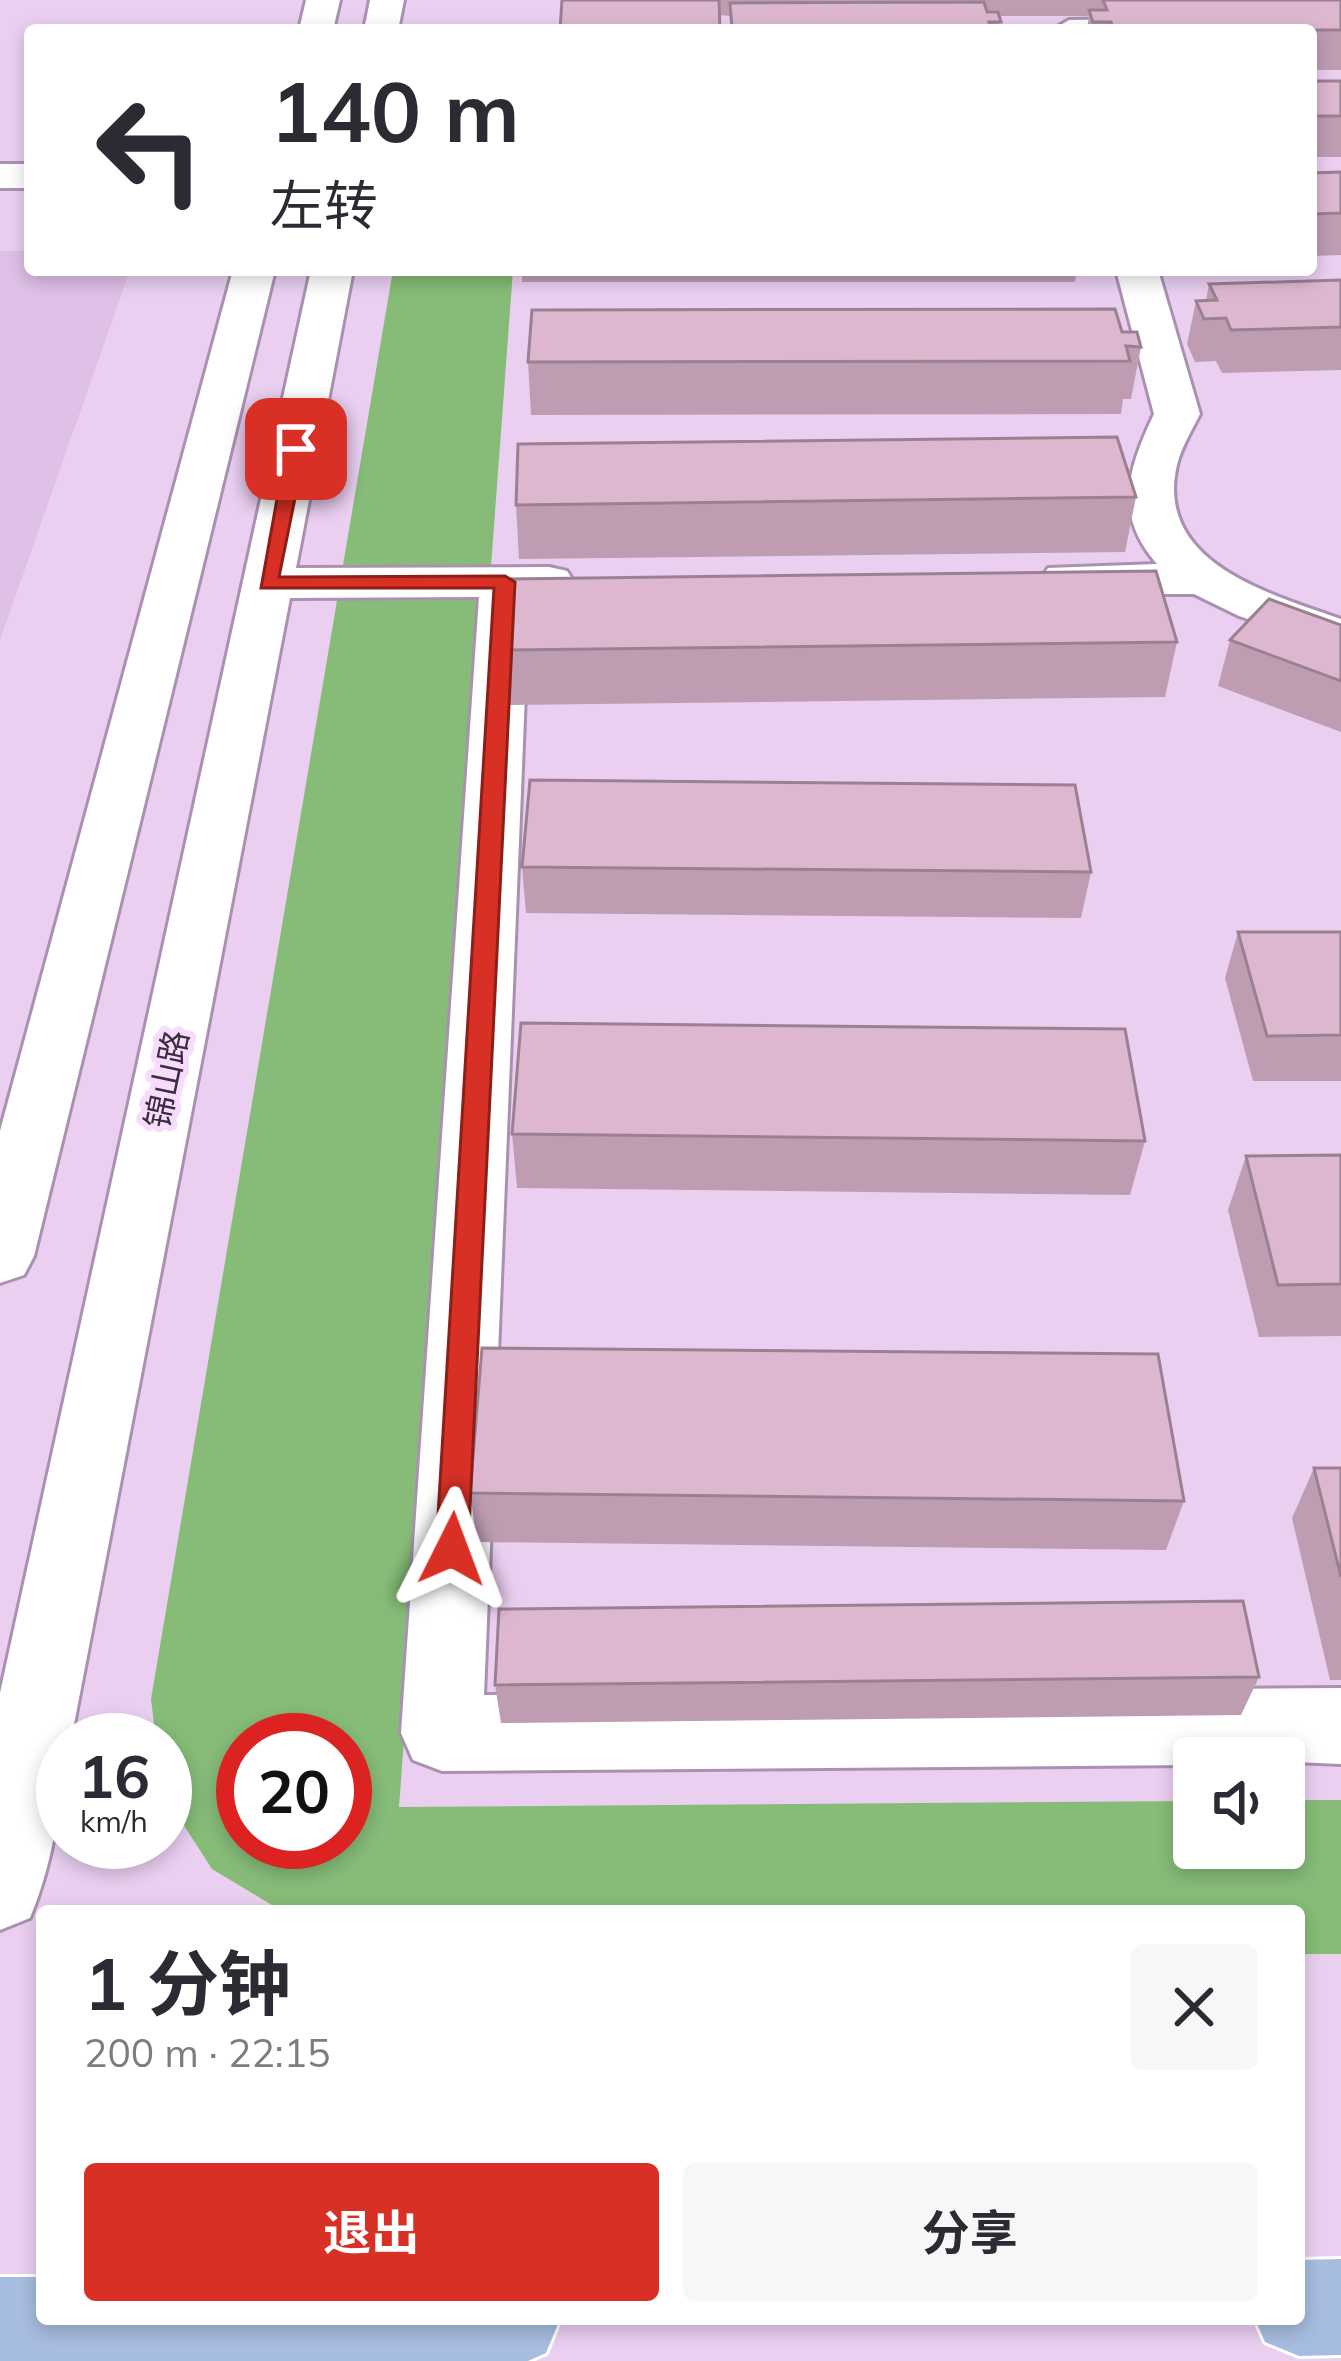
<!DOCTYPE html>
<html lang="zh">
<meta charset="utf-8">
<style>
body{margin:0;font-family:Mulish,"Noto Sans SC",sans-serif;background:#f7f7f7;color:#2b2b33;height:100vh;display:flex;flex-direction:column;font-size:45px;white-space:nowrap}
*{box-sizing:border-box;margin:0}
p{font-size:39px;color:#7c7c81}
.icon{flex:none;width:66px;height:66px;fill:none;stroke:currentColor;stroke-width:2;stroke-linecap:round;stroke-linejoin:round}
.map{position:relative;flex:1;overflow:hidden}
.side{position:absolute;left:36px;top:1905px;width:1269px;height:420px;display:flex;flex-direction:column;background:#fff;border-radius:12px;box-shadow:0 6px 18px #0003}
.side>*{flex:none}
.hud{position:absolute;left:24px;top:24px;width:1293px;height:252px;border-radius:12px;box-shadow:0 6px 18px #0003;background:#fff;color:#2b2b33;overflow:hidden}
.buttons{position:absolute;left:1173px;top:1737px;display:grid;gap:24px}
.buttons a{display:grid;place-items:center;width:132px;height:132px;border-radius:12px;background:#fff;box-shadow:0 6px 18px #0003;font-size:60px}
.speed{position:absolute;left:36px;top:1713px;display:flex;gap:24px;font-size:60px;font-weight:700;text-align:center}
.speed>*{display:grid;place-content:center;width:156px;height:156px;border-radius:50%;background:#fff;box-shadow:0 6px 18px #0003;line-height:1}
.speed small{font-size:30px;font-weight:400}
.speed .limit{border:18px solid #d22;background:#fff;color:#111}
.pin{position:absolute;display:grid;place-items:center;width:102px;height:102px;color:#fff;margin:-51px;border-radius:24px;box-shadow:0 6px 18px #0006}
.me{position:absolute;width:132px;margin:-66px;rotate:3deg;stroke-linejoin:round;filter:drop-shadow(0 0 9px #0008)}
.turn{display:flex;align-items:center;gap:42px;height:252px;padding:0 48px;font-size:54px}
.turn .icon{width:156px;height:156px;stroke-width:2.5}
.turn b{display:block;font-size:84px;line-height:102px}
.round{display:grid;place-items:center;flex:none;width:126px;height:126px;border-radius:12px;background:#f7f7f7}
.head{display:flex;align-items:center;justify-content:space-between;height:204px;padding:0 48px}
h1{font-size:72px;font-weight:700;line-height:90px}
.primary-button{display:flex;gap:24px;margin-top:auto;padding:24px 48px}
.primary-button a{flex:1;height:138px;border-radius:12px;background:#d93025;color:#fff;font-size:48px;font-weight:700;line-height:138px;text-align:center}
.primary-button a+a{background:#f7f7f7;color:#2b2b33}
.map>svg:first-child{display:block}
.built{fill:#dfc0e7}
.green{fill:#86bc78;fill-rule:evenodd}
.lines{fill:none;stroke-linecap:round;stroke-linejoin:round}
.minor-casing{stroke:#aa91b1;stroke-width:6}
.major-casing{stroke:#fff;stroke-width:6}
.minor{fill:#fff;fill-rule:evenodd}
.major{fill:#a7bddf;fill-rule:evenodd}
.wall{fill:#be9db3}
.building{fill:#ddb7d0;stroke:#9b8092;stroke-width:3}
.route{fill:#d93025;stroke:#8d1f18;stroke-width:3}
.labels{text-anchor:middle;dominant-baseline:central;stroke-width:12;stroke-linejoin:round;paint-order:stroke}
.street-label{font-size:33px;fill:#3a2f3d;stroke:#f7dcfe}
</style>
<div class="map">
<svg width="1341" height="2361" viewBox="0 0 1341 2361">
<rect width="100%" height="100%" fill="#eacff1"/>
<path class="built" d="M0 251H30V270H130L0 640Z"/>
<path class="green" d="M393 270H513L399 1807 1194 1801V1848H1284V1800H1341V1954H1299V1911H282L212 1869 165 1796V1740H156L151 1699ZM243 1740H345V1842H243Z"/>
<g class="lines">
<defs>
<path id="minor" d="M306 0H340L333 30H299Z
M370 0H404L398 30H364Z
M1341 16V36L1311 37V30H1052L1069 20Z
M0 164H30V188H0Z
M233 270H275L34 1256 24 1275 0 1283V1131Z
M311 270H353L296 568 549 567 567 571 574 582 567 593 529 597 484 1695 1341 1688V1764L1194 1758V1765L442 1771 413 1760 401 1733 479 597 290 598 71 1740H63C63 1799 53 1863 30 1918L0 1930V1693Z
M1116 270H1158L1200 414C1192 430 1181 448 1177 465 1154 563 1270 594 1341 619V651L1239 616 1194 594H1066L1048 590 1041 579 1048 568 1157 564C1113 514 1128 469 1154 414Z"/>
<path id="major" d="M1341 2259V2355L1299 2356 1265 2342 1255 2319H1299V2260Z
M0 2277H42V2319H560L546 2353 528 2361H0Z"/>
</defs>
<use href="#minor" class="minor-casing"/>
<use href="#major" class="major-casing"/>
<use href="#minor" class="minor"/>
<use href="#major" class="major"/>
</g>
<path class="wall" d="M562 0H1341V70H1311V30H1087L1089 16H999L1000 30H730V16Z
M1311 81H1341V157H1311Z
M1341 172V255L1311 256V173Z
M522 270H1077L1075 282H522Z
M1341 280V370L1222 373 1216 361 1195 362 1187 344 1196 301H1206L1209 284Z
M1122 332 1141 347 1131 399H1123L1121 414 531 415 528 362Z
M1136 497 1125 552 519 559 516 505Z
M1341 625V732L1218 686 1230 640Z
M1177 642 1165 697 510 705 506 650Z
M522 867 1091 872 1081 918 526 913Z
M1238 932H1341V1081H1253L1225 978Z
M512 1134 1145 1141 1130 1195 517 1188Z
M1341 1155V1336L1259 1337 1228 1210 1246 1156Z
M1314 1468H1341V1680H1330L1292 1518Z
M470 1493 1184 1501 1166 1550 477 1542Z
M1259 1677 1241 1715 501 1723 495 1685Z"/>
<path class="building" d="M562 0H719L720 30H560Z
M1103 0H1341V30H1113L1111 22H1093L1089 10H1107Z
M984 2 987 12H998L1001 22H989L991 28 732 29 730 3Z
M1311 81H1341V116H1311Z
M1341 172V213L1311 214V173Z
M1341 280V327L1231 330 1226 318 1204 319 1196 301 1217 300 1209 284Z
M1115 309 1122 332H1137L1141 347 1126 346 1130 361 528 362 532 310Z
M1117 437 1136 497 516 505 518 444Z
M1156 571 1177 642 506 650 509 579Z
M1269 599 1341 625V681L1230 640Z
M530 780 1075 785 1091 872 522 867Z
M1238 932H1341V1035L1267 1036Z
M521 1023 1125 1029 1145 1141 512 1134Z
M1341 1155V1284L1278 1285 1246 1156Z
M482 1348 1158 1354 1184 1501 470 1493Z
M1314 1468H1341V1577Z
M1243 1601 1259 1677 495 1685 499 1609Z"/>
<path class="route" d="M296 443 305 449 279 577 505 576 515 582 468 1549 463 1558 452 1562 441 1558 436 1549 494 588H261L286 449Z"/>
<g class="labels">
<g class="street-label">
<text transform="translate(166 1079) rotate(-78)">锦山路</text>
</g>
</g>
</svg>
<div class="buttons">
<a><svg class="icon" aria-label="sound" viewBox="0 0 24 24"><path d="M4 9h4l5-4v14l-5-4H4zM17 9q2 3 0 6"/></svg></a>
</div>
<div class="speed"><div>16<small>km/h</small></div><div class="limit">20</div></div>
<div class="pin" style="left:296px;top:449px;background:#d93025"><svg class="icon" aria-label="arrive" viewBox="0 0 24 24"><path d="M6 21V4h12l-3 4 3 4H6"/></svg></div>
<svg class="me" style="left:452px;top:1549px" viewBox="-20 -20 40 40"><path d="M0-17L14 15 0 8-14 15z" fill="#d93025" stroke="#fff" stroke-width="4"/></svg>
<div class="hud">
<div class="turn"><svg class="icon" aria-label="left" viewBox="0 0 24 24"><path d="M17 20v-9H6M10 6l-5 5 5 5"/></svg><div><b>140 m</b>左转</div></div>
</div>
<section class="side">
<div class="head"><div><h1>1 分钟</h1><p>200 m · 22:15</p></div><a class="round"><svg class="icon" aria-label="close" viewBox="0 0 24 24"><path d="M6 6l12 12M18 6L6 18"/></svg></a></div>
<div class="primary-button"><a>退出</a><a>分享</a></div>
</section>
</div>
